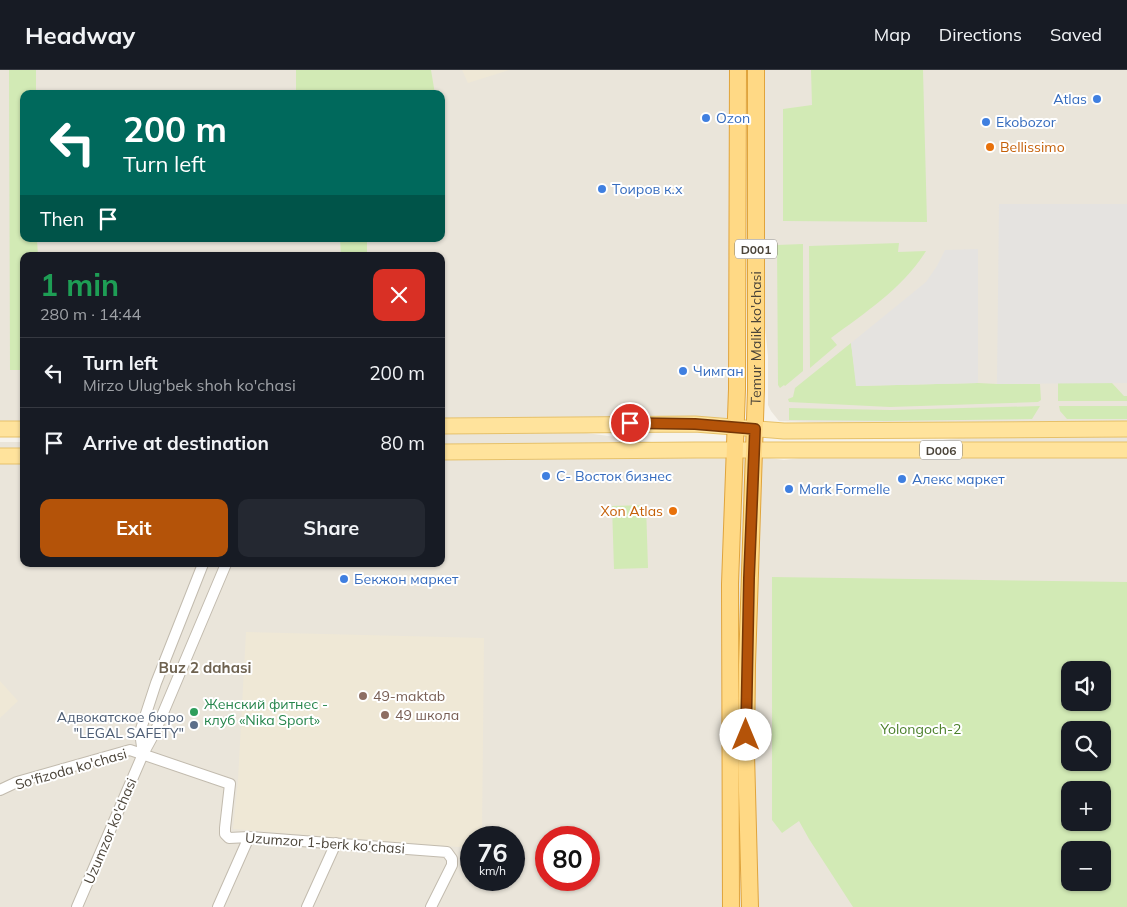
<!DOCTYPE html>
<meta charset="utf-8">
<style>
body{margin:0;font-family:Mulish,sans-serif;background:#242831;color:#f1f3f6;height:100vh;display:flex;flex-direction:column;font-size:19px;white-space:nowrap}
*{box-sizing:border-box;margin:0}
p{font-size:16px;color:#9ea1a6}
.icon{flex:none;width:28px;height:28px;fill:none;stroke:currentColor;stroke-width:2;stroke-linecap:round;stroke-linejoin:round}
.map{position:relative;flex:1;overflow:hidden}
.drawer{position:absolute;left:20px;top:182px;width:425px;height:315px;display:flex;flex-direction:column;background:#171b24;border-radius:10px;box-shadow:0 1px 4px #0004}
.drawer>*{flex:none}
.top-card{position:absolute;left:20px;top:20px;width:425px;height:152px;border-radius:10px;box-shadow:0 1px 4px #0004;background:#00695c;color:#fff;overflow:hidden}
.fabs{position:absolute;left:1061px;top:591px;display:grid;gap:10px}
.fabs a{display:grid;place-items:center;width:50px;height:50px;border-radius:10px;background:#171b24;box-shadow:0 1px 4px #0004;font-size:25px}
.speed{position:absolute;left:460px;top:756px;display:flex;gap:10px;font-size:25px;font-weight:700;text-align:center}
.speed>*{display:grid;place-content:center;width:65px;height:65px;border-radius:50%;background:#171b24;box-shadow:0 1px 4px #0004;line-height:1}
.speed small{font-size:12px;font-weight:400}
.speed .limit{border:8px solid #d22;background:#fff;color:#111}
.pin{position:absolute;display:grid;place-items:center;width:42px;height:42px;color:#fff;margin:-21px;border:2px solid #fff;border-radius:50%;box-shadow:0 1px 5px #0007}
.me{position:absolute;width:55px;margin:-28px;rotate:0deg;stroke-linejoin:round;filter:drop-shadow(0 0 4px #0008)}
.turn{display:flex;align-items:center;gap:18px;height:105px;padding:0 20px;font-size:22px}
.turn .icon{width:65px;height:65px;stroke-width:2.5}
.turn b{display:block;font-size:35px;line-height:42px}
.then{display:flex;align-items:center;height:48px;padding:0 20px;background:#0003;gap:10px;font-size:19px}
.round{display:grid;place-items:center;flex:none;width:52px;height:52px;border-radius:10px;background:#242831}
.headline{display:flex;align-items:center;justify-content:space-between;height:85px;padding:0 20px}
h1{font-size:30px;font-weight:700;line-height:38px;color:#1e9e55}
.button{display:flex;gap:10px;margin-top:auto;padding:10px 20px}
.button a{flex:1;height:58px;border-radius:10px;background:#b45309;color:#fff;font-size:20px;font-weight:700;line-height:58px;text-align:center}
.button a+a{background:#242831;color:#f1f3f6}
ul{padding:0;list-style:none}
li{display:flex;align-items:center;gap:15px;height:70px;padding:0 20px;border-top:1px solid #363941}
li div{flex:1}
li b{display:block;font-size:19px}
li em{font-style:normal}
header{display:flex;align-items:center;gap:30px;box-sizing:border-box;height:70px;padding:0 25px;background:#171b24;border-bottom:1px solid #363941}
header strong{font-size:24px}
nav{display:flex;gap:28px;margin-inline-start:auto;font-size:18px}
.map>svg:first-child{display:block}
.residential{fill:#eae5da;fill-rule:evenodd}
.education{fill:#efe8d6}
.green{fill:#d2eab5;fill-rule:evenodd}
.parking{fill:#e5e3e0}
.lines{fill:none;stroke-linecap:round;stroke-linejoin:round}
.minor-casing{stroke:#c2bbae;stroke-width:12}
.primary-casing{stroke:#e6c16a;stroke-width:17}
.trunk-casing{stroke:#e0a43c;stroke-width:18}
.minor{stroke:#fff;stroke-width:10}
.primary{stroke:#ffe39c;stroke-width:15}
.trunk{stroke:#ffd985;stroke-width:16}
.route-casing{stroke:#753606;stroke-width:12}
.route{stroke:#b45309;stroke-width:9}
.shop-dot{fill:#3f7fe0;stroke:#fff;stroke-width:2}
.food-dot{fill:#e8710a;stroke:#fff;stroke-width:2}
.education-dot{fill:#8d6e63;stroke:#fff;stroke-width:2}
.leisure-dot{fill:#2e9e5b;stroke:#fff;stroke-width:2}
.service-dot{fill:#5c6f8a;stroke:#fff;stroke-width:2}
.labels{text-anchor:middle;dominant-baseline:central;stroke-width:4;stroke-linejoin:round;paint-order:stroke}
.shield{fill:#fff;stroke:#817c74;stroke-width:1}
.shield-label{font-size:12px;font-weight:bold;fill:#4b4439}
.shop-label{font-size:14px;fill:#366cbe;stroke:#fff;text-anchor:start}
.food-label{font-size:14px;fill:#c56008;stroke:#fff;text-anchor:start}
.street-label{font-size:14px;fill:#4b4439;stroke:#fff}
.education-label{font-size:14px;fill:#785e54;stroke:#fff;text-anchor:start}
.leisure-label{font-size:14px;fill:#27864d;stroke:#fff;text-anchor:start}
.service-label{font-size:14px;fill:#4e5e75;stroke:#fff;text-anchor:end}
.park-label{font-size:14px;fill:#4a7f2a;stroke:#fff}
.neighbourhood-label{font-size:15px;font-weight:bold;fill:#6e6250;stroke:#fff}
</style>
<header>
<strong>Headway</strong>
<nav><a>Map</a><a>Directions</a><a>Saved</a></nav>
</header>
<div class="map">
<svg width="1127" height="837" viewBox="0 0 1127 837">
<rect width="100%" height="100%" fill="#f6f3ec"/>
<path class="residential" d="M0 0H738L735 357 535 356 784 390 1029 359 779 351 771 341 768 335V286L756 172V0H1127V837H0V372H24V494H441V186H24V359H0ZM24 24H441V169H24ZM1070 600H1102V632H1070ZM1070 660H1102V692H1070ZM1070 720H1102V752H1070ZM471 768H514V810H471ZM546 768H589V810H546ZM1070 780H1102V812H1070Z"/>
<path class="education" d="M462 0H509L468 13Z
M246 562 484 568 482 765H471V778L233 759 238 710Z
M0 611 18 631 0 648Z"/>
<path class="green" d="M9 0H36V24H24V169H37L38 186H24V300H10Z
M296 0H431L435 24H296Z
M811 0H923L927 152 783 151V39L812 35Z
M340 169H367V186H341Z
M899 173 898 182 926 181C903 218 866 242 831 268L837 275 810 298 809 176Z
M803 174V301L785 316 784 315 780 318 778 315 777 175Z
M851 273 857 316 978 313 997 314H1040L1041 330 1038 332 890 337 789 332 788 329 793 327 795 318Z
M1058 313H1112L1124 326H1127V331H1058Z
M1040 336 1032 349 887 351 789 350V338L891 340Z
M1059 336H1127V349H1067L1060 341Z
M646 435 648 498 614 499 612 436Z
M772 507 1127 512V837H853L809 769 799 751 782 763 772 750ZM1070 600H1102V632H1070ZM1070 660H1102V692H1070ZM1070 720H1102V752H1070ZM1070 780H1102V812H1070Z"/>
<path class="parking" d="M999 134H1127V313L997 314Z
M978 179V313L856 316 851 273 926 212 937 196 945 180Z"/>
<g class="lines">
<defs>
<path id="minor" d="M143 684 140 662 156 613 203 494
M0 720 17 712 130 680 230 714 225 758V764L229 768 249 767 447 782 452 789V795L431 837
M77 837 143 684 155 662 226 494
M218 837 249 767
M307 837 336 773"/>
<path id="primary" d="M441 356 695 354 784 361 1127 359
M0 359H24
M441 382 696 380H1127
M0 386H24"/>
<g id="trunk">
<path d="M731 837 730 514 737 319 738 0"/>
<path id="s1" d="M750 837 746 683 747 595 756 319V0"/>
</g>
</defs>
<use href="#minor" class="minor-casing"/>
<use href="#primary" class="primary-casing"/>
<use href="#trunk" class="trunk-casing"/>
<use href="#minor" class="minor"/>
<use href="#primary" class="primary"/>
<use href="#trunk" class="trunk"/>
</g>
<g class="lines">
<defs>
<path id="route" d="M630 353 695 354 755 359 749 508 746 665"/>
</defs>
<use href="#route" class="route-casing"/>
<use href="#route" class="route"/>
</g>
<g class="shop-dot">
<circle cx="1097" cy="29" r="5"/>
<circle cx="706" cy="48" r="5"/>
<circle cx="986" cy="52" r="5"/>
<circle cx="602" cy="119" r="5"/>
<circle cx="683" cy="301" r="5"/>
<circle cx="546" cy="406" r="5"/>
<circle cx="902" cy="409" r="5"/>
<circle cx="789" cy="419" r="5"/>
<circle cx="344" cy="509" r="5"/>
</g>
<g class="food-dot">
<circle cx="990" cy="77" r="5"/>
<circle cx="673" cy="441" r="5"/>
</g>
<g class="education-dot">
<circle cx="363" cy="626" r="5"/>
<circle cx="385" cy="645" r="5"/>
</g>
<circle class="leisure-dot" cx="194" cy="642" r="5"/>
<circle class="service-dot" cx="194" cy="655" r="5"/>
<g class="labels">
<g class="shield">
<rect x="735" y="169.5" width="42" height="19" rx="4"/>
<rect x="920" y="370.5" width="42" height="19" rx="4"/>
</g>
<g class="shield-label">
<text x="756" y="179">D001</text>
<text x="941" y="380">D006</text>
</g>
<g class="shop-label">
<text x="1087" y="29" text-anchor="end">Atlas</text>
<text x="716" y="48">Ozon</text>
<text x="996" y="52">Ekobozor</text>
<text x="612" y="119">Тоиров к.х</text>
<text x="693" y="301">Чимган</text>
<text x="556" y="406">С- Восток бизнес</text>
<text x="912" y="409">Алекс маркет</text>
<text x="799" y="419">Mark Formelle</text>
<text x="354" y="509">Бекжон маркет</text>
</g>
<g class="food-label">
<text x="1000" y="77">Bellissimo</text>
<text x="663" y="441" text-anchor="end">Xon Atlas</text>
</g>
<g class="street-label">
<text stroke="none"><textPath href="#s1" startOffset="569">Temur Malik ko'chasi</textPath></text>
<text transform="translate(71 699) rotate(-16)">So'fizoda ko'chasi</text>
<text transform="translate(110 761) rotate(-67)">Uzumzor ko'chasi</text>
<text transform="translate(325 773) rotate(4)">Uzumzor 1-berk ko'chasi</text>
</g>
<g class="education-label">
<text x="373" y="626">49-maktab</text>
<text x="395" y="645">49 школа</text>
</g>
<g class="leisure-label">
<text x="204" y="634">Женский фитнес -<tspan x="204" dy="16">клуб «Nika Sport»</tspan></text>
</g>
<g class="service-label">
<text x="184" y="647">Адвокатское бюро<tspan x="184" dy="16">"LEGAL SAFETY"</tspan></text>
</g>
<g class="park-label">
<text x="921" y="659">Yolongoch-2</text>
</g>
<g class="neighbourhood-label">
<text x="205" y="597">Buz 2 dahasi</text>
</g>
</g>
</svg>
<div class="fabs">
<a><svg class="icon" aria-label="sound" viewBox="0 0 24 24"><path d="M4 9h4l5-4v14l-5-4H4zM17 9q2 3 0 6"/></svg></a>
<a><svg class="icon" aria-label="search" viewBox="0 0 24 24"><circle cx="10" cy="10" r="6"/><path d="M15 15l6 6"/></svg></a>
<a>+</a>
<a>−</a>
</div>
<div class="speed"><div>76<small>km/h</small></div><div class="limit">80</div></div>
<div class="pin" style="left:630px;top:353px;background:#d93025"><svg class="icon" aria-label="arrive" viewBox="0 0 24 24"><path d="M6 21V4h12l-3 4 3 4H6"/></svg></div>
<svg class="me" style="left:746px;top:665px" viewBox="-20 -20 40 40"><circle r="19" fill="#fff"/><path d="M0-13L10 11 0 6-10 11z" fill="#b45309"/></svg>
<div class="top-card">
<div class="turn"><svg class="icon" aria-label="left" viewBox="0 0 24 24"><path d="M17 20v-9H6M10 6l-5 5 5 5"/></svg><div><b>200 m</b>Turn left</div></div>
<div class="then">Then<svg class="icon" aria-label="arrive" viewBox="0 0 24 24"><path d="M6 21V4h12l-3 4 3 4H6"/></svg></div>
</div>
<section class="drawer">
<div class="headline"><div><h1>1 min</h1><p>280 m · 14:44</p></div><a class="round" style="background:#d93025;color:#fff"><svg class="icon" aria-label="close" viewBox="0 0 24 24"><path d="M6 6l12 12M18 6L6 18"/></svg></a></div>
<ul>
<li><svg class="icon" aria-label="left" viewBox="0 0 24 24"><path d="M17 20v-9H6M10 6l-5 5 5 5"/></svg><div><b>Turn left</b><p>Mirzo Ulug'bek shoh ko'chasi</p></div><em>200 m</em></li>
<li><svg class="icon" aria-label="arrive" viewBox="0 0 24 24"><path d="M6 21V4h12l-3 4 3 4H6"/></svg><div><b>Arrive at destination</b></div><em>80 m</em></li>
</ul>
<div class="button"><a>Exit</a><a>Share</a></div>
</section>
</div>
